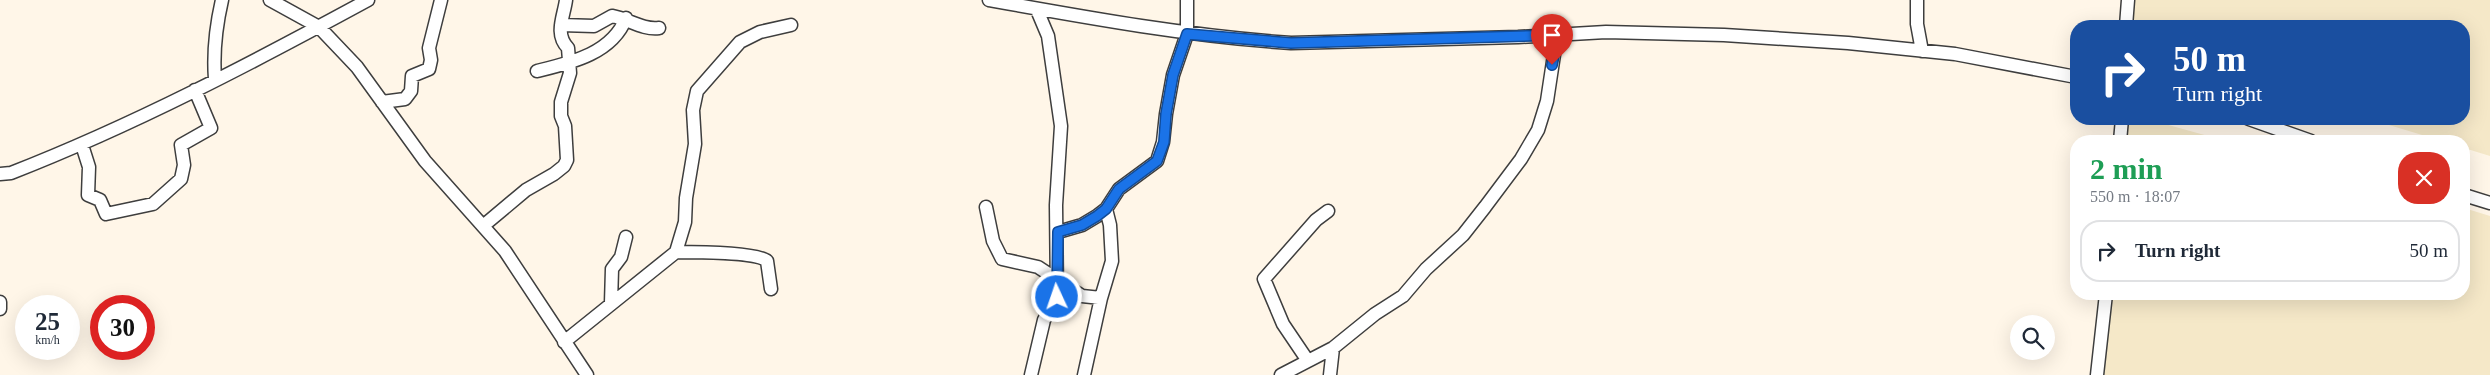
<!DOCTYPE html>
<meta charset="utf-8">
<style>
body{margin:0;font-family:"Times New Roman",serif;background:#f2f2f3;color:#1f2937;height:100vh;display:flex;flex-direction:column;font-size:19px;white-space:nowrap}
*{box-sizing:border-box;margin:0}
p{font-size:16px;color:#747a83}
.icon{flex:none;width:28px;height:28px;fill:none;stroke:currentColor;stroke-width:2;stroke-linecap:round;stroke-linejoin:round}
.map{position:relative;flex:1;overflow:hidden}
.drawer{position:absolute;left:2070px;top:135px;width:400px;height:165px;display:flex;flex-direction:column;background:#fff;border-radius:20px;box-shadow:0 5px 20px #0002}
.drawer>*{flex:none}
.top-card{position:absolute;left:2070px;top:20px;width:400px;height:105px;border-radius:20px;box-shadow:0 5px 20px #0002;background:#1a4fa0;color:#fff;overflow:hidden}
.tools{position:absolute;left:2010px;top:315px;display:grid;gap:10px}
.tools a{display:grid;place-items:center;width:45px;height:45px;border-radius:50%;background:#fff;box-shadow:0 5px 20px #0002;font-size:25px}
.speed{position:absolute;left:15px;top:295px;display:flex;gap:10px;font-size:25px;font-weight:700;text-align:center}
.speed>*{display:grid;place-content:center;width:65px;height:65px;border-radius:50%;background:#fff;box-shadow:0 5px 20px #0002;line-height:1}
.speed small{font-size:12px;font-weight:400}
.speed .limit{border:8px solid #d22;background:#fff;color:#111}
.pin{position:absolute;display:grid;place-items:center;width:42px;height:42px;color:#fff;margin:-51px -21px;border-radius:50% 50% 50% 0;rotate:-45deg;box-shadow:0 0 5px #0007}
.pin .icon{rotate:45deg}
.me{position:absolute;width:55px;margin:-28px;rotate:357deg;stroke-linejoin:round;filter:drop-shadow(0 0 4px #0008)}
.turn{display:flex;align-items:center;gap:18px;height:105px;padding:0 20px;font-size:22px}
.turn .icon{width:65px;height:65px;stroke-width:2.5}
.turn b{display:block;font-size:35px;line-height:42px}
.round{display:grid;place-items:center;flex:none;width:52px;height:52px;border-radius:20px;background:#f2f2f3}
.summary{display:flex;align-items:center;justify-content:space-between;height:85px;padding:0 20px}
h1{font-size:30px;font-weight:700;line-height:38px;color:#1e9e55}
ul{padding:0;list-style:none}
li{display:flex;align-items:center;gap:15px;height:62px;margin:0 10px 8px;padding:0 10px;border:2px solid #e0e1e3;border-radius:20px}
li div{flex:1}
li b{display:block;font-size:19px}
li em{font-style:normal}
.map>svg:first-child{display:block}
.farmland{fill:#f5e8c8}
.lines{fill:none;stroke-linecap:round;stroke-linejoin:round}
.minor-casing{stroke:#3e3e3e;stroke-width:15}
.minor{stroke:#fff;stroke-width:12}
.route-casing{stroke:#114b97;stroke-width:12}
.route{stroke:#1a73e8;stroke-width:9}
</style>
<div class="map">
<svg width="2490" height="375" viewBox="0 0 2490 375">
<rect width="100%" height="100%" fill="#fff6e8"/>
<path class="farmland" d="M2131 0H2490V156L2464 148V141H2442L2369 119H2464V26H2128Z
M2129 119H2147L2226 141H2126Z
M2464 208 2490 216V375H2102L2111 294H2464Z"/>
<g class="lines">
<defs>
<path id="minor" d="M270 0 319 27 357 67 425 161 505 251 587 375
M989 0C1089 18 1188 36 1291 43L1518 37 1606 32 1724 35 1848 43 1955 54 2076 77
M1917 0V24L1922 51
M561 25 594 26 612 16C629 19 642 30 659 28
M2126 26 2128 0
M537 71C570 63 612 54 626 18
M215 79C213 52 216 26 222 0
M382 102 405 99 411 91 412 76 429 69 431 60 429 48 441 0
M2249 119 2311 141
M2120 141 2122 119
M82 145 89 167 88 195 100 200 106 214 153 204 181 179 184 165 181 145 211 128 195 90
M0 174 11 173C134 125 252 63 368 0
M2464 195 2490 203
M986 207 993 241 1002 259 1038 267 1082 296 1101 298
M483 226 526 190 554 174 564 166 567 160 565 126 561 116V102L570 73 568 48C554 34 564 16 566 0
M1058 232 1082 225 1097 216 1106 209 1119 189 1157 161 1163 142 1166 114 1173 75 1187 34V0
M676 252C692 252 757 252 767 261L771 289
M0 302V309
M611 303 612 269 621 257 626 237
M564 342 676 252 685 222 686 198 695 144 693 110 697 91 740 42 760 32 791 25
M1308 361 1283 324 1264 279 1316 220 1328 211
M1031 375 1044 320 1057 297 1056 205 1061 126 1048 36 1037 10
M1084 375 1101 298 1112 261 1110 225 1106 209
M1281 375 1333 348 1375 314 1403 296 1426 269 1463 235 1485 207 1521 159 1538 130 1547 101 1557 35
M1330 375 1333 348
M2097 375 2106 294"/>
</defs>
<use href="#minor" class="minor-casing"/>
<use href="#minor" class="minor"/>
</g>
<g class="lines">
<defs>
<path id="route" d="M1057 297 1058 232 1082 225 1097 216 1106 209 1119 189 1157 161 1164 142 1166 114 1173 75 1187 34 1291 43 1558 35 1552 65"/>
</defs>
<use href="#route" class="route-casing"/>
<use href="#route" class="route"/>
</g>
</svg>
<div class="tools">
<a><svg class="icon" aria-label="search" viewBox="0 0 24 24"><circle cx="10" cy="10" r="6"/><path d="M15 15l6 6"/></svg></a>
</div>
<div class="speed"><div>25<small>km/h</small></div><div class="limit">30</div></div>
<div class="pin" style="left:1552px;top:65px;background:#d93025"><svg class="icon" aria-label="arrive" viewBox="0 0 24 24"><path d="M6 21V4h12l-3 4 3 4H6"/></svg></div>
<svg class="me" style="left:1057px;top:297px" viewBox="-20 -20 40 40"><circle r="17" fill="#1a73e8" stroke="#fff" stroke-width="3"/><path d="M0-11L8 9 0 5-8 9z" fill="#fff"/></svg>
<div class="top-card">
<div class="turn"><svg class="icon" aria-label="right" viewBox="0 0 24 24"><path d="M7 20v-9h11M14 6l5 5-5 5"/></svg><div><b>50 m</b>Turn right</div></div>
</div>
<section class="drawer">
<div class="summary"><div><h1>2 min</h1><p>550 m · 18:07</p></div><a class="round" style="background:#d93025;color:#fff"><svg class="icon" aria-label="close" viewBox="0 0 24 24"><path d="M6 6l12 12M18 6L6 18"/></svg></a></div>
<ul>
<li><svg class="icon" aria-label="right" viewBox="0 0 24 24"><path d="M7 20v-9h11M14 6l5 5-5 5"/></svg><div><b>Turn right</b></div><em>50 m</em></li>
</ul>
</section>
</div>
